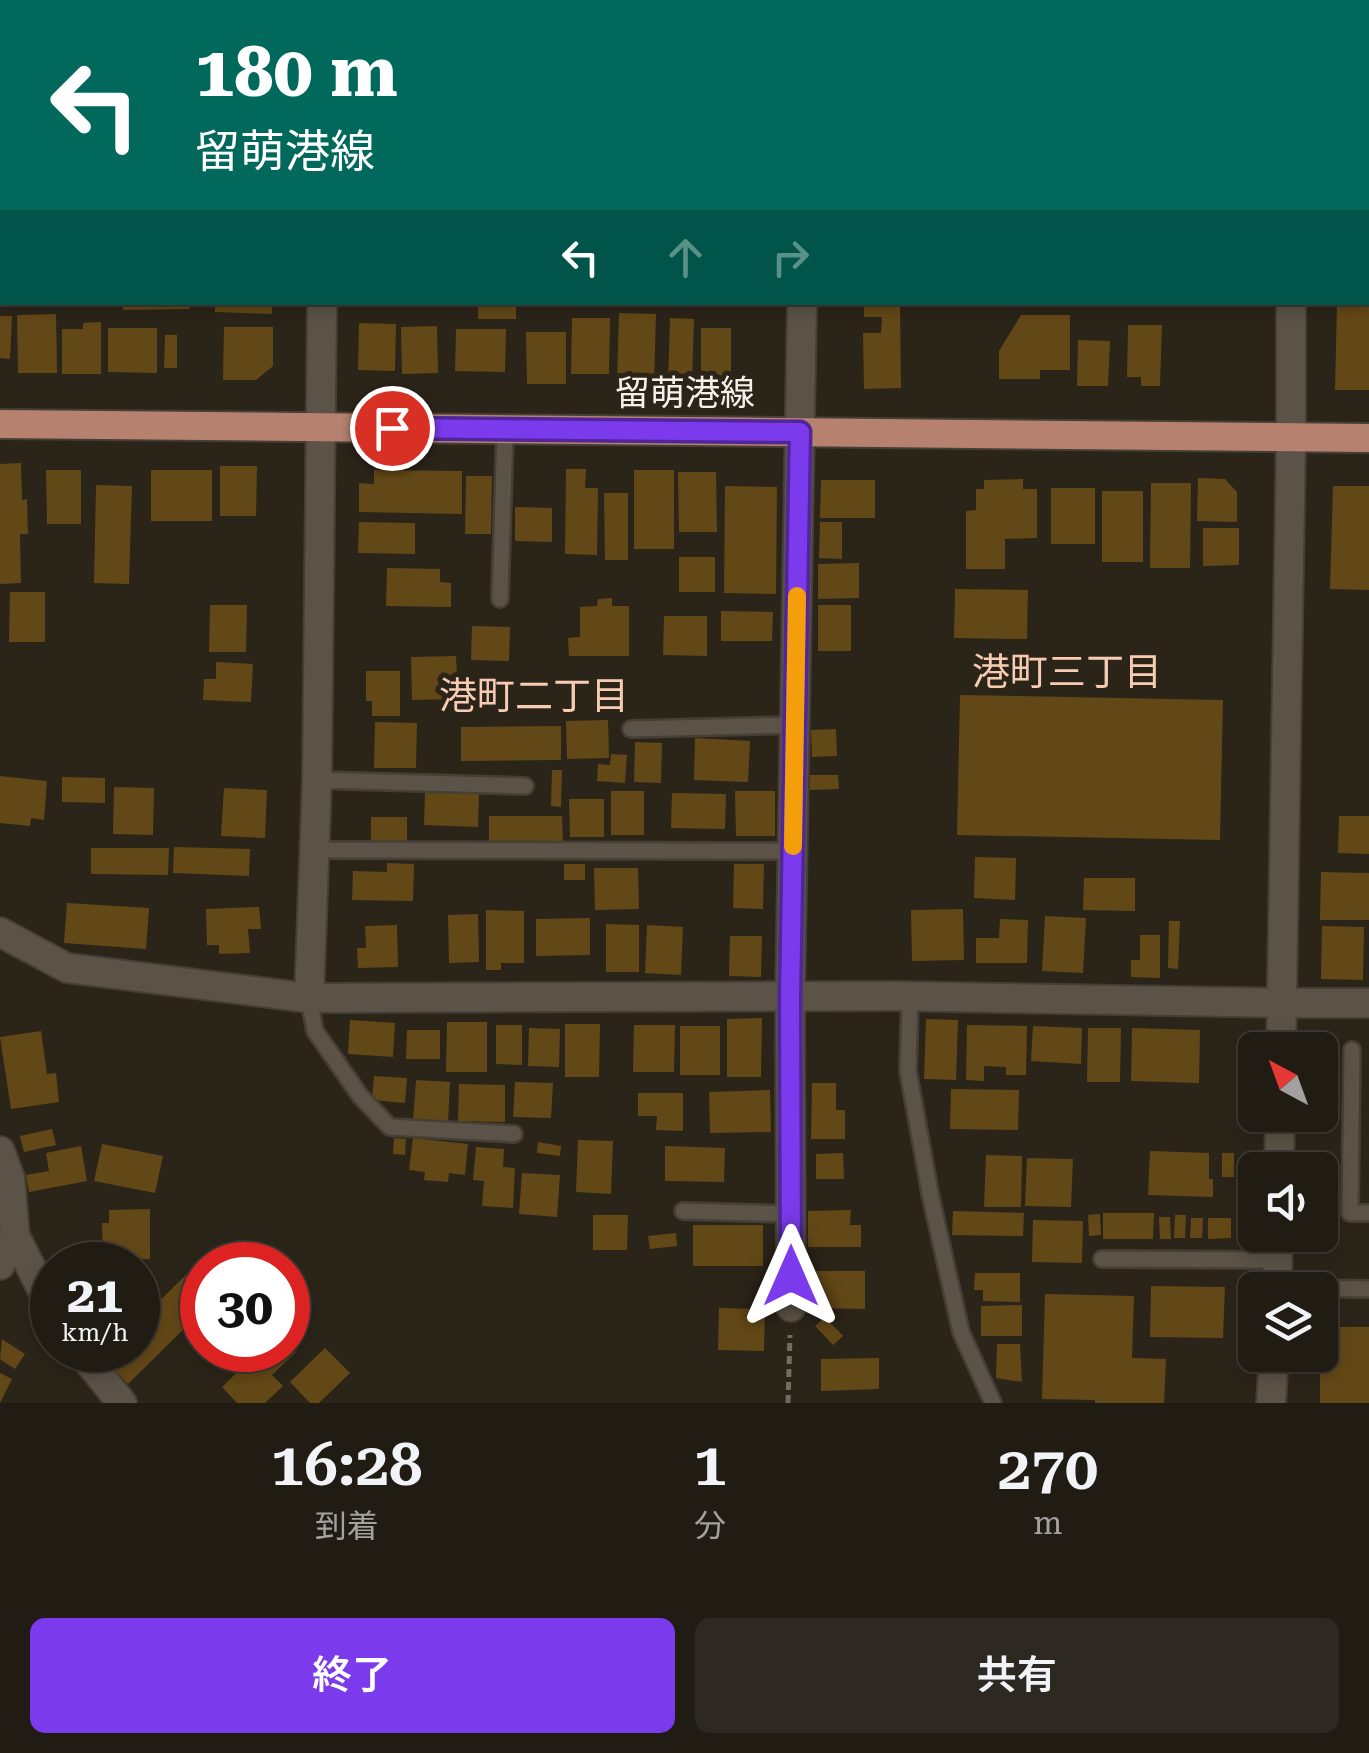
<!DOCTYPE html>
<html lang="ja">
<meta charset="utf-8">
<style>
body{margin:0;font-family:"Roboto Serif","Noto Sans JP",serif;background:#2d2821;color:#f1f3f6;height:100vh;display:flex;flex-direction:column;font-size:38px;white-space:nowrap}
*{box-sizing:border-box;margin:0}
p{font-size:32px;color:#a2a1a0}
.icon{flex:none;width:55px;height:55px;fill:none;stroke:currentColor;stroke-width:2;stroke-linecap:round;stroke-linejoin:round}
.map{position:relative;height:1403px;overflow:hidden}
.sheet{display:flex;flex-direction:column;background:#201b13;flex:1}
.sheet>*{flex:none}
.hud{position:absolute;left:0px;top:0px;width:1370px;height:305px;box-shadow:0 5px 15px #0003,0 0 0 2px #3d3933;background:#00695c;color:#fff;overflow:hidden}
.needle{width:65px;rotate:319deg}
.fabs{position:absolute;left:1238px;top:1032px;display:grid;gap:20px}
.fabs a{display:grid;place-items:center;width:100px;height:100px;border-radius:15px;background:#201b13;box-shadow:0 5px 15px #0003,0 0 0 2px #3d3933;font-size:50px}
.speed{position:absolute;left:30px;top:1242px;display:flex;gap:20px;font-size:50px;font-weight:700;text-align:center}
.speed>*{display:grid;place-content:center;width:130px;height:130px;border-radius:50%;background:#201b13;box-shadow:0 5px 15px #0003,0 0 0 2px #3d3933;line-height:1}
.speed small{font-size:25px;font-weight:400}
.speed .limit{border:15px solid #d22;background:#fff;color:#111}
.pin{position:absolute;display:grid;place-items:center;width:85px;height:85px;color:#fff;margin:-42px;border:5px solid #fff;border-radius:50%;box-shadow:0 2px 10px #0007}
.me{position:absolute;width:110px;margin:-55px;rotate:0deg;stroke-linejoin:round;filter:drop-shadow(0 0 8px #0008)}
.turn{display:flex;align-items:center;gap:35px;height:210px;padding:0 30px;font-size:45px}
.turn .icon{width:130px;height:130px;stroke-width:2.5}
.turn b{display:block;font-size:70px;line-height:85px}
.lanes{display:flex;align-items:center;height:95px;padding:0 30px;background:#0003;justify-content:center;gap:50px;direction:ltr}
.lanes .off{opacity:.35}
.eta{display:flex;justify-content:space-evenly;align-items:center;height:170px;text-align:center}
.eta b{font-size:60px;font-weight:600;line-height:70px}
.primary-button{display:flex;gap:20px;margin-top:auto;padding:20px 30px}
.primary-button a{flex:1;height:115px;border-radius:15px;background:#7c3aed;color:#fff;font-size:40px;font-weight:600;line-height:115px;text-align:center}
.primary-button a+a{background:#2d2821;color:#f1f3f6}
.map>svg:first-child{display:block}
.building{fill:#634817}
.lines{fill:none;stroke-linecap:round;stroke-linejoin:round}
.service-casing{stroke:#453f36;stroke-width:20}
.minor-casing{stroke:#453f36;stroke-width:32}
.tertiary-casing{stroke:#453f36;stroke-width:32}
.primary-casing{stroke:#453f36;stroke-width:32}
.path{stroke:#736c63;stroke-width:5;stroke-dasharray:8 5;stroke-linecap:butt}
.service{stroke:#5b5347;stroke-width:15}
.minor{stroke:#5b5347;stroke-width:28}
.tertiary{stroke:#5b5347;stroke-width:28}
.primary{stroke:#b6826f;stroke-width:28}
.route-casing{stroke:#51269a;stroke-width:25}
.route{stroke:#7c3aed;stroke-width:18}
.slow{stroke:#f59e0b;stroke-width:18}
.labels{text-anchor:middle;dominant-baseline:central;stroke-width:10;stroke-linejoin:round;paint-order:stroke}
.street-label{font-size:35px;fill:#f5f0e9;stroke:#2b2419}
.neighbourhood-label{font-size:38px;fill:#f8ccb3;stroke:#2b2419}
</style>
<div class="map">
<svg width="1369" height="1403" viewBox="0 0 1369 1403">
<rect width="100%" height="100%" fill="#2b2419"/>
<path class="building" d="M123 302H190V309L123 310Z
M215 302H272V314L215 312Z
M478 302H516V319H478Z
M864 302H900L901 388 864 389 863 333H881L882 317H864Z
M1337 302 1369 304V390H1335Z
M619 313 656 314 654 382H617Z
M56 314 57 373H18L17 315Z
M1021 315H1070V370H1040V379H999V351Z
M0 316H12L10 359 0 358Z
M572 318H610L609 374H571Z
M670 318 694 319 692 384H668Z
M101 322V374H62V329H83V323Z
M359 323 396 324 395 371 358 370Z
M1128 325H1162L1160 386H1141V377H1127Z
M437 326 438 373 402 374 401 327Z
M224 327H273V366L256 380H223Z
M108 328H157V373L108 372Z
M701 328H731V387H701Z
M456 329H506L505 372 455 371Z
M526 332H566V384H527Z
M165 335H177V368H164Z
M1078 340 1110 341 1108 386H1077Z
M21 463 22 500 27 499 28 534H20L21 583 0 584V464Z
M220 466H257L256 516H220Z
M566 469H586L585 488H598L597 555 565 554Z
M46 470H81V524H47Z
M151 470H212V521H151Z
M374 470 462 471V514L359 512V483L374 484Z
M634 470H674V549H634Z
M678 472H716L717 532H679Z
M466 476H492L491 534H465Z
M1198 478 1225 479 1237 492V522L1197 521Z
M1023 479V489H1037V538L1005 539V569H966V511L976 510V489H984V480Z
M821 480H875V518H820Z
M1151 483H1191L1190 568H1150Z
M96 485 132 486 129 584 94 583Z
M725 486 777 487 776 594 724 593Z
M1333 486H1369V590L1330 589Z
M1051 488H1095V544H1051Z
M1102 491H1143V562H1102Z
M604 493H628V560H605Z
M515 507 552 508V542L515 541Z
M359 522 415 523V554L358 553Z
M820 522H842V559L819 558Z
M1203 528H1239V565L1203 566Z
M679 557H715V592H679Z
M859 563V598L818 599V564Z
M387 568 440 569V582L451 583V607L386 606Z
M955 589 1028 590 1027 639 954 638Z
M10 592H45V642H9Z
M612 598V606H629V656H569L568 638 580 637V607L597 606 598 599Z
M210 605H247L246 652H209Z
M818 605H851V651H818Z
M721 611 773 612 772 641H721Z
M664 616H707V656L663 655Z
M472 626 510 627 509 661 471 660Z
M456 656 458 699 412 700 411 657Z
M216 662 253 664 251 702 203 700 204 679H216Z
M366 671H400V716H372V701H366Z
M960 695 1223 700 1220 840 957 835Z
M608 720 609 758 567 759 566 721Z
M375 722 417 723 416 768H374Z
M561 726V760L461 761V727Z
M836 729 837 756 812 757 811 730Z
M695 738 750 741 748 782 694 780Z
M635 742 662 743 661 783 634 782Z
M611 754 627 755 625 783 597 781 598 764 610 765Z
M552 770H562L561 807 551 806Z
M810 775H838L839 789 810 790Z
M0 776 47 781 44 820 31 818 30 826 0 823Z
M62 777 105 778V803L62 802Z
M114 787 154 788 153 835 113 834Z
M224 788 267 790 265 838 221 836Z
M611 791H644V835H611Z
M735 791H775V836H736Z
M425 792 479 794 478 827 424 825Z
M672 793 726 794 725 829 671 828Z
M569 799H604V837H570Z
M489 816H562L563 841H489Z
M1339 816H1369V854L1338 853Z
M371 817H407V841H371Z
M174 847 250 849 249 876 173 873Z
M91 848H169L168 875 91 874Z
M975 857 1016 858 1015 900 974 898Z
M387 863 414 864 413 901 352 900 353 871 387 872Z
M564 864H585V880H564Z
M734 864H764L763 909 733 908Z
M594 868H638L639 909 595 910Z
M1321 872 1369 873V920H1320Z
M1084 878H1135V911L1083 910Z
M67 903 149 908 146 949 64 943Z
M259 907 261 929H248L250 953 219 954V945H207L206 909Z
M963 909 964 960 912 961 911 910Z
M486 910 524 911V963H501V970H486Z
M478 914 479 962 449 963 448 915Z
M1045 916 1086 918 1083 973 1042 971Z
M590 918V955L536 956V919Z
M1000 919 1028 920 1027 963H976V938H999Z
M1169 921H1180L1178 969 1168 968Z
M606 924 639 925V972H606Z
M397 925 398 967 358 968 357 948H366L365 926Z
M647 925 683 927 681 975 645 973Z
M1322 926 1364 927 1363 980 1321 979Z
M1140 935H1160V978L1131 977V960H1140Z
M730 936H762L761 977 729 976Z
M762 1018 761 1077H727V1019Z
M926 1019 958 1020 956 1080 924 1079Z
M350 1020 395 1023 393 1057 348 1054Z
M447 1022H487V1072H446Z
M565 1024H600L599 1077H565Z
M496 1025H522V1065L496 1064Z
M634 1025H675L674 1072H633Z
M967 1025 1027 1026 1026 1075H1006V1067L984 1066V1081L966 1080Z
M680 1026H720V1075H680Z
M1033 1026 1082 1028 1081 1064 1031 1061Z
M529 1028 560 1029 559 1067 528 1066Z
M1088 1028H1121L1120 1082H1087Z
M1132 1028 1200 1030 1199 1083 1131 1081Z
M407 1030H440V1059H406Z
M41 1031 47 1074 56 1073 59 1102 11 1109 0 1037Z
M374 1076 407 1078 405 1103 372 1100Z
M416 1080 450 1082 448 1123 413 1121Z
M515 1082 553 1083 551 1118 513 1117Z
M812 1083H836V1110H845V1139H811Z
M459 1084 505 1085V1122L458 1121Z
M951 1089 1019 1090 1018 1130 950 1129Z
M770 1090 771 1132 710 1133 709 1092Z
M638 1093H683V1131L656 1130 657 1116H638Z
M52 1129 56 1145 24 1152 20 1136Z
M394 1138 406 1139 405 1155 393 1154Z
M413 1138 468 1144 465 1175 449 1173 448 1182 424 1180 425 1172 409 1170Z
M578 1140 613 1141 611 1194 576 1192Z
M538 1142 561 1146 560 1156 537 1153Z
M102 1144 163 1156 155 1193 94 1181Z
M81 1146 87 1181 29 1192 26 1175 49 1171 46 1153Z
M665 1146 725 1148 724 1182 665 1181Z
M476 1147 504 1149 503 1167 515 1168 513 1208 482 1206 484 1181 473 1180Z
M1150 1151 1209 1153V1179H1213V1197L1148 1195Z
M843 1153 844 1179H816V1154Z
M1222 1153H1234V1177H1222Z
M986 1155 1022 1156 1021 1207H984Z
M1027 1158 1073 1159 1071 1207 1025 1206Z
M522 1173 560 1175 557 1217 519 1214Z
M150 1209V1259H103L102 1223H109V1210Z
M851 1210 850 1225H861V1247H808V1211Z
M953 1211 1024 1213 1023 1236 952 1235Z
M1103 1213H1154L1153 1239H1103Z
M1100 1214 1101 1235 1089 1236 1088 1215Z
M593 1215H628L627 1250H593Z
M1175 1215H1186L1185 1238H1174Z
M1159 1217H1170L1171 1239H1160Z
M1191 1218H1203L1202 1238H1190Z
M1208 1218H1231V1238L1208 1239Z
M1033 1220 1083 1221 1082 1263 1032 1262Z
M693 1225H763V1266H693Z
M676 1233 677 1246 650 1249 648 1236Z
M195 1266 202 1273V1311L128 1384 102 1357 109 1350H138V1322Z
M816 1271H865V1309L816 1308Z
M975 1273H1020V1302L983 1301V1290H974Z
M1151 1286 1225 1287 1223 1338 1150 1337Z
M1045 1294 1134 1296 1132 1358 1166 1359 1164 1403H1095V1400L1042 1399Z
M1022 1305V1336H981V1306Z
M719 1308 765 1309 764 1351 718 1350Z
M825 1317 843 1336 833 1345 815 1326Z
M1320 1327H1369V1403H1320Z
M2 1339 25 1354 15 1369 0 1359Z
M288 1343 296 1352 272 1375 283 1386 265 1403H237L222 1387 260 1350H288Z
M997 1344H1020L1022 1382 996 1378Z
M325 1348 350 1373 319 1403H310L290 1382Z
M879 1358V1389L821 1391V1359Z
M0 1373 12 1379 0 1403Z"/>
<g class="lines">
<defs>
<path id="service" d="M1368 36H1369
M500 599 505 429
M631 729 795 725
M317 780 525 786
M315 850 793 851
M910 997 908 1071 931 1198 961 1332 993 1403
M309 998 315 1031 361 1097 390 1127 514 1134
M1352 1050 1350 1213H1369
M683 1211 791 1214
M1102 1259 1278 1260
M1277 1288 1369 1289"/>
<path id="minor" d="M805 0V2
M1293 2V0
M1291 438V302
M0 932 67 968 309 998
M1282 1003H1369
M0 1151 10 1178 15 1236 52 1309
M0 1265 15 1236
M791 1307 790 998 802 302
M79 1350 122 1403"/>
<path id="tertiary" d="M326 0V2
M322 302 317 780 309 998 893 996 1282 1003
M1281 1050 1291 438
M1279 1170 1280 1115
M1277 1290 1278 1235
M1271 1403 1274 1355"/>
<path id="primary" d="M0 424 1369 438"/>
</defs>
<use href="#service" class="service-casing"/>
<use href="#minor" class="minor-casing"/>
<use href="#tertiary" class="tertiary-casing"/>
<use href="#primary" class="primary-casing"/>
<path class="path" d="M788 1403 790 1335"/>
<use href="#service" class="service"/>
<use href="#minor" class="minor"/>
<use href="#tertiary" class="tertiary"/>
<use href="#primary" class="primary"/>
</g>
<g class="lines">
<defs>
<path id="route" d="M392 428 800 432 790 998 791 1276"/>
</defs>
<use href="#route" class="route-casing"/>
<use href="#route" class="route"/>
<path class="slow" d="M793 846 797 596"/>
</g>
<g class="labels">
<g class="street-label">
<text x="685" y="393">留萌港線</text>
</g>
<g class="neighbourhood-label">
<text x="1067" y="672">港町三丁目</text>
<text x="534" y="696">港町二丁目</text>
</g>
</g>
</svg>
<div class="fabs">
<a><svg class="needle" viewBox="-14 -14 28 28"><path d="M0-13l5 13h-10z" fill="#e53935"/><path d="M0 13l5-13h-10z" fill="#a2a1a0"/></svg></a>
<a><svg class="icon" aria-label="sound" viewBox="0 0 24 24"><path d="M4 9h4l5-4v14l-5-4H4zM17 9q2 3 0 6"/></svg></a>
<a><svg class="icon" aria-label="layers" viewBox="0 0 24 24"><path d="M12 4l9 5-9 5-9-5zM3 14l9 5 9-5"/></svg></a>
</div>
<div class="speed"><div>21<small>km/h</small></div><div class="limit">30</div></div>
<div class="pin" style="left:392px;top:428px;background:#d93025"><svg class="icon" aria-label="arrive" viewBox="0 0 24 24"><path d="M6 21V4h12l-3 4 3 4H6"/></svg></div>
<svg class="me" style="left:791px;top:1276px" viewBox="-20 -20 40 40"><path d="M0-17L14 15 0 8-14 15z" fill="#7c3aed" stroke="#fff" stroke-width="4"/></svg>
<div class="hud">
<div class="turn"><svg class="icon" aria-label="left" viewBox="0 0 24 24"><path d="M17 20v-9H6M10 6l-5 5 5 5"/></svg><div><b>180 m</b>留萌港線</div></div>
<div class="lanes"><svg class="icon" aria-label="left" viewBox="0 0 24 24"><path d="M17 20v-9H6M10 6l-5 5 5 5"/></svg><svg class="icon off" aria-label="ahead" viewBox="0 0 24 24"><path d="M12 20V5M6 11l6-6 6 6"/></svg><svg class="icon off" aria-label="right" viewBox="0 0 24 24"><path d="M7 20v-9h11M14 6l5 5-5 5"/></svg></div>
</div>
</div>
<section class="sheet">
<div class="eta">
<div><b>16:28</b><p>到着</p></div>
<div><b>1</b><p>分</p></div>
<div><b>270</b><p>m</p></div>
</div>
<div class="primary-button"><a>終了</a><a>共有</a></div>
</section>
